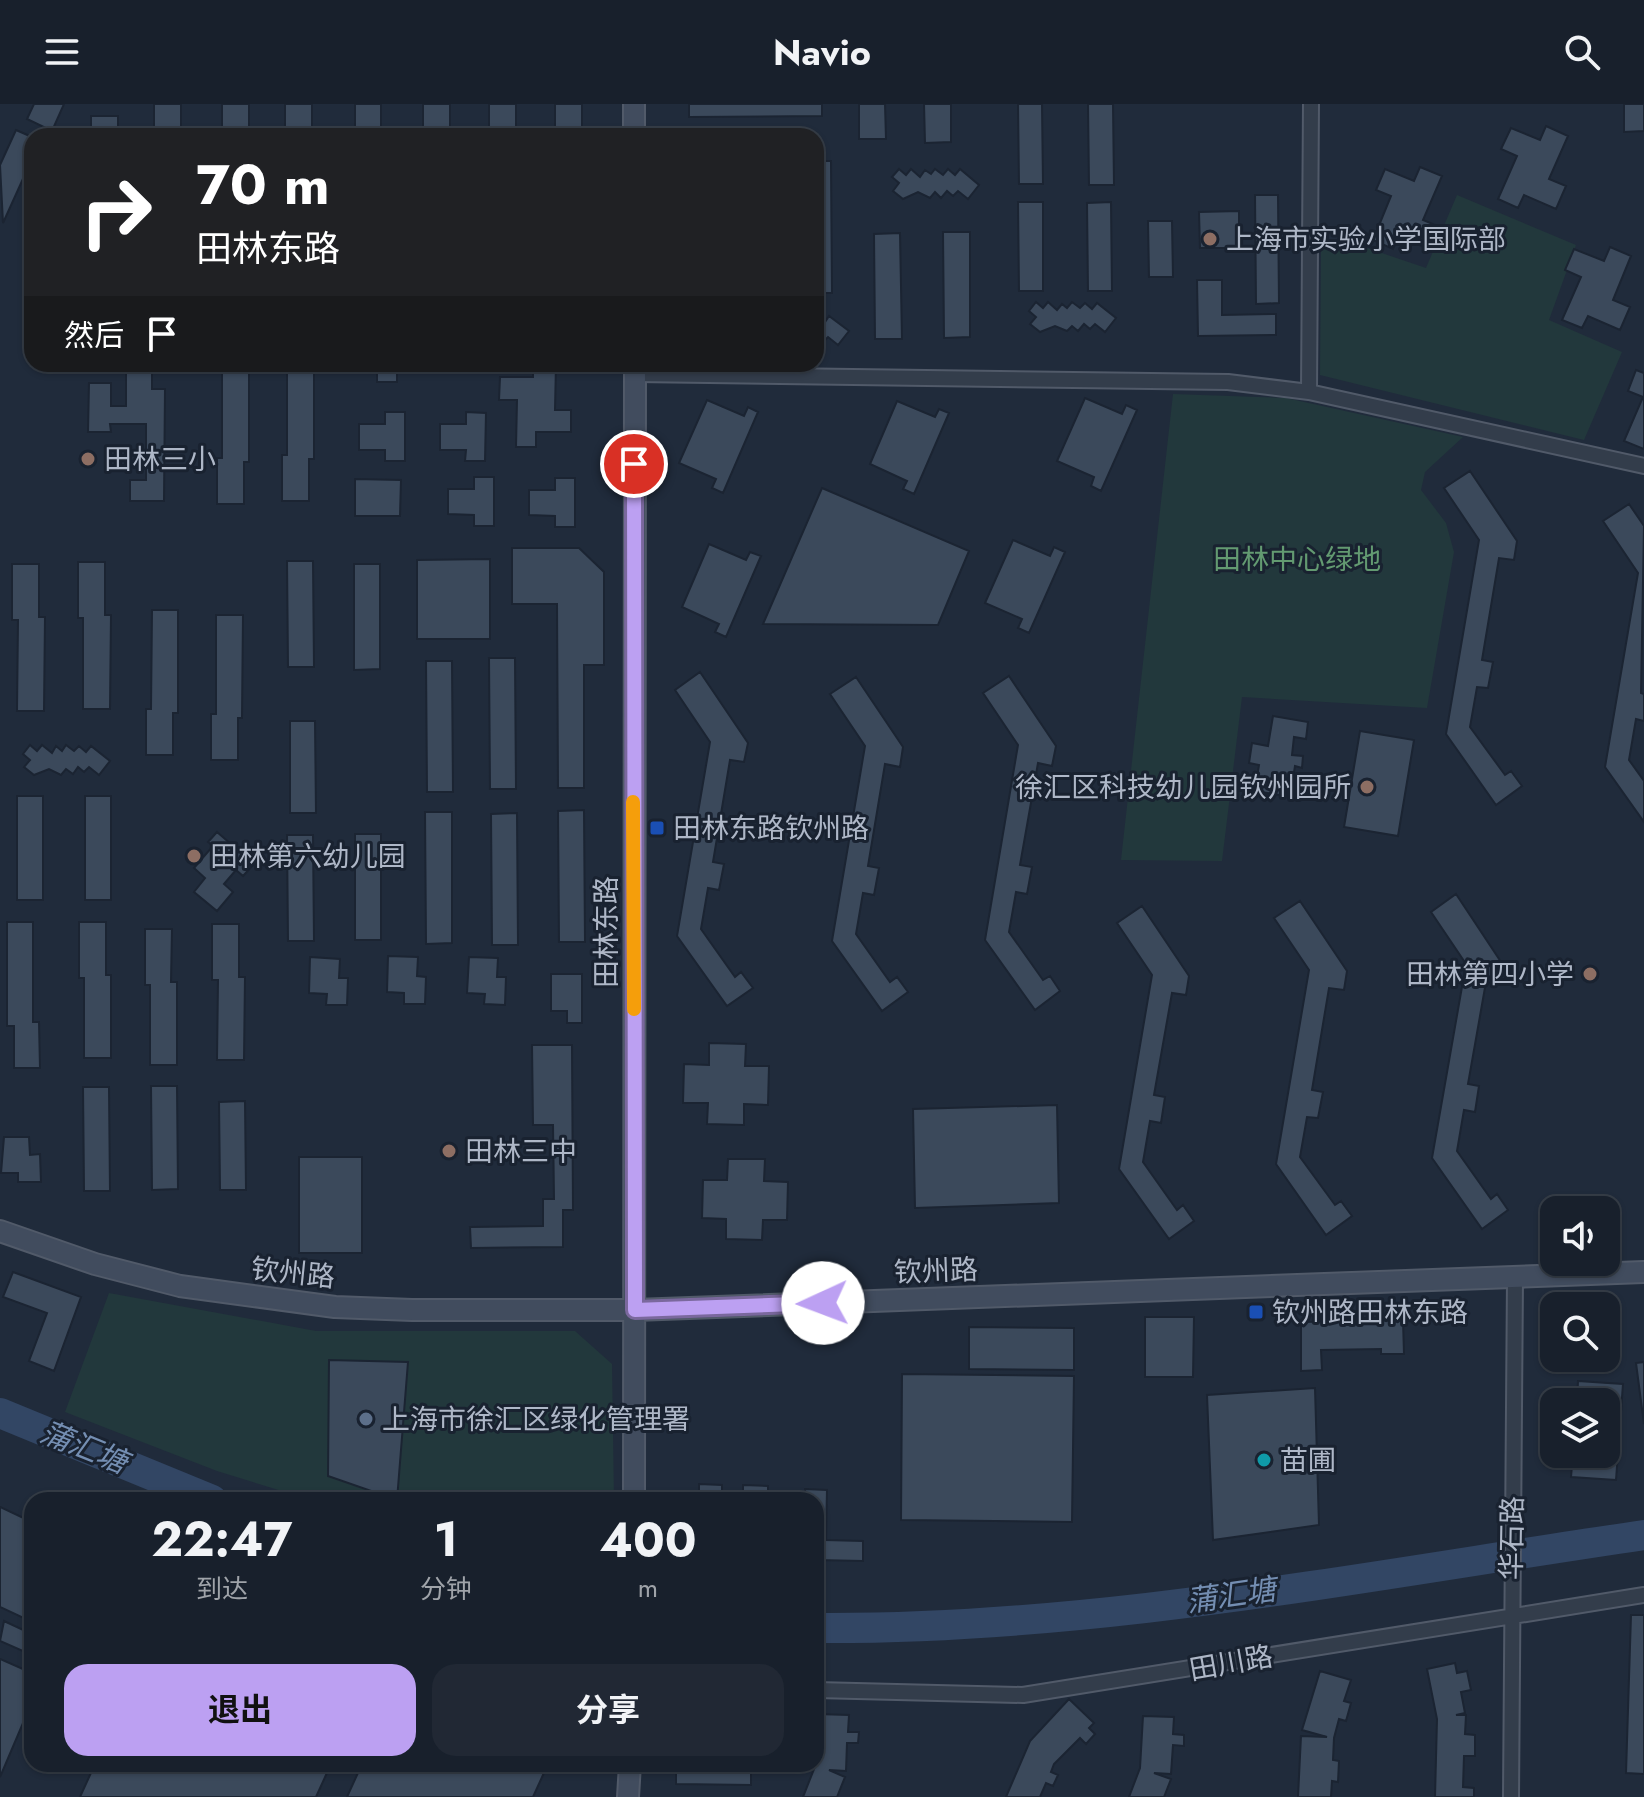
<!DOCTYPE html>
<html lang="zh">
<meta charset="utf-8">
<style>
body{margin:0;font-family:Jost,"Noto Sans SC",sans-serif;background:#212834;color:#f1f3f6;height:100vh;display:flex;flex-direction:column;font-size:30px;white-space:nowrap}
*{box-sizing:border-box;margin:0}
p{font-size:26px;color:#9fa3a9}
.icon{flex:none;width:44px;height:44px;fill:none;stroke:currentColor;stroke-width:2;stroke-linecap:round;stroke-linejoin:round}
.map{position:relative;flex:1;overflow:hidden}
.side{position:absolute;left:24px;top:1388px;width:800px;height:280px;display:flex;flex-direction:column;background:#18202c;border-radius:24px;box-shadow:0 2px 6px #0004,0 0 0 2px #363e48}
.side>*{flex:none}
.guide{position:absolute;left:24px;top:24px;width:800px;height:244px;border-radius:24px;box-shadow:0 2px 6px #0004,0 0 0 2px #363e48;background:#202124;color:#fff;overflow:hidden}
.controls{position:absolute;left:1540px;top:1092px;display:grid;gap:16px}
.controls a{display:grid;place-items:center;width:80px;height:80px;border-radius:16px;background:#18202c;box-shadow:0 2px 6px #0004,0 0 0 2px #363e48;font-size:40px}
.pin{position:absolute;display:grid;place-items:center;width:68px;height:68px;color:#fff;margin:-34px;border:4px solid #fff;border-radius:50%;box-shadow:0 2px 8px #0007}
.me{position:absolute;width:88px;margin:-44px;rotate:268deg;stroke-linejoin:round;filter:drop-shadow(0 0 6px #0008)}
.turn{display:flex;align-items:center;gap:28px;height:168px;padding:0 40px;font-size:36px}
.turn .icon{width:104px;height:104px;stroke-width:2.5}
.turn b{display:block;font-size:56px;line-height:68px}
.then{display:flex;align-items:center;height:76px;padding:0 40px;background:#0003;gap:16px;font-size:30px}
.eta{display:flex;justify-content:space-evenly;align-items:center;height:136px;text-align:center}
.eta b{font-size:48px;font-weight:700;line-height:56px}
.primary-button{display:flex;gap:16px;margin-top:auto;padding:16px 40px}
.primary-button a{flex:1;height:92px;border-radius:24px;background:#bca0f2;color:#111;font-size:32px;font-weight:700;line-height:92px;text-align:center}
.primary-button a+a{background:#212834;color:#f1f3f6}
header{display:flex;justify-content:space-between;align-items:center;height:104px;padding:0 40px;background:#18202c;font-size:36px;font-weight:700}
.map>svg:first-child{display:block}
.green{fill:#22383c}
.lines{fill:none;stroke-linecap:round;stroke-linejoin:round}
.river{stroke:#324664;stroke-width:30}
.building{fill:#3b495b;stroke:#1b2432;stroke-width:2}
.street-casing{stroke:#515a69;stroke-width:18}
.secondary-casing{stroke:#515a69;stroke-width:24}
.street{stroke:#333d4b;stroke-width:14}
.secondary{stroke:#414c5e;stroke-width:20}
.route-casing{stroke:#7a689d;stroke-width:20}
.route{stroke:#bca0f2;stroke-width:14}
.slow{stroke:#f59e0b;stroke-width:14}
.education-dot{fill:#8d6e63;stroke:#192230;stroke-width:3}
.transit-dot{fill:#1a4fb4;stroke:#192230;stroke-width:3}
.service-dot{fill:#5c6f8a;stroke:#192230;stroke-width:3}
.culture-dot{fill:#0f9aa8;stroke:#192230;stroke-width:3}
.labels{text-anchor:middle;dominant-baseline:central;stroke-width:6;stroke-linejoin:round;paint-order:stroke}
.poi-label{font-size:28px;fill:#aeb7c7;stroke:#192230;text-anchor:start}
.park-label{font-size:28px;fill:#639a71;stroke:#192230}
.street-label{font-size:28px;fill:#aeb7c7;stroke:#192230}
.water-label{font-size:30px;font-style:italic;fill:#748eb2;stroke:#192230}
</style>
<header><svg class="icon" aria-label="menu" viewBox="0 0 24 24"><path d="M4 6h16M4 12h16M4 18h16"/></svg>Navio<svg class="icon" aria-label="search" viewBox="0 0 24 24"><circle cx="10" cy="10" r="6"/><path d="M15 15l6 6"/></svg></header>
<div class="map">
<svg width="1644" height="1693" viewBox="0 0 1644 1693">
<rect width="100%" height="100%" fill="#202b3b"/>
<path class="green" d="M1457 91 1576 141 1549 216 1622 248 1584 336 1320 271 1321 144 1364 143 1426 164Z
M1173 290 1286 294 1463 333 1425 368 1421 386 1446 419 1454 448 1427 604 1242 593 1222 757 1121 756Z
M109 1189 316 1227H575L612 1260 614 1396H311L217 1367 65 1308Z"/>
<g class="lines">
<path class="river" d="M0 1309 212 1396
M816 1524C1094 1526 1370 1471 1644 1431"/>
</g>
<path class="building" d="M34 0H64L52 27 27 15Z
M154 0H181V32H154Z
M222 0H249V32H222Z
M285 0H312V32H285Z
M355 0H381V32H355Z
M423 0H450V32H423Z
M489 0H516V32H489Z
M555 0H582V32H555Z
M689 0H822V12L689 13Z
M859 0H885L886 35H859Z
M924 0H951V38L925 39Z
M1018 0H1042L1043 80H1019Z
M1088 0H1113L1114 81H1089Z
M1624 0H1644V27L1624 28Z
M91 12H118V32H91Z
M1546 22 1568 32 1549 75 1566 82 1556 105 1524 91 1518 104 1498 95 1517 52 1501 45 1511 24 1540 36Z
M16 26 32 33V55L3 119 0 61Z
M816 57H831L832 189H816Z
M1420 63 1442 72 1423 116 1440 123 1431 146 1398 132 1393 145 1373 136 1391 92 1376 86 1385 65 1414 77Z
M899 65 906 71 911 65 920 73 925 66 931 70 935 65 943 71 948 65 955 71 960 65 979 81 968 95 958 87 953 92 947 87 941 94 935 88 930 94 918 88 903 95 893 87 899 79 892 73Z
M1255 91H1278L1279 199 1256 200Z
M1018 98H1043V187H1019Z
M1111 98 1112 187H1088L1087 99Z
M1239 107V144H1200L1199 108Z
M1148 117H1172L1173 173H1149Z
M943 128H970V233L944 234Z
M900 129 902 235H875L874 130Z
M1610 143 1631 152 1613 196 1630 203 1620 226 1588 212 1582 224 1562 216 1581 173 1565 166 1574 145 1604 157Z
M25 160H32V244H25Z
M1197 176H1222V211L1276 210V231L1198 232Z
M1036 198 1043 204 1048 198 1057 206 1062 200 1067 204 1072 198 1080 204 1085 199 1092 205 1097 199 1116 214 1105 228 1095 220 1090 225 1084 220 1078 227 1072 222 1067 227 1055 222 1040 228 1030 220 1036 213 1029 207Z
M817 212 825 218 829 212 849 227 838 241 828 233 823 238 816 234Z
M222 260H249V358H244V400H217V354H222Z
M287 260H314V355H309V397H282V351H287Z
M377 260H432V263H397V278H377Z
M533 260H556L555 306H571V328H536V343H516L517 296H499L500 273H533Z
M1636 266 1644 269V345L1624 337 1643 293 1628 287Z
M126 268H152V285H165L164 397H130V376H146V320H110L111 328H88L89 279H111V302H126Z
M1085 294 1122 310 1126 301 1137 306 1101 387 1091 382 1094 373 1057 357Z
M707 296 744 312 748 303 758 308 723 389 712 384 716 375 679 359Z
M897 297 935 313 939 305 949 309 914 390 903 385 907 377 870 360Z
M385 308H405V357H385V346H359V320H385Z
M466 308 486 309 485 357H465L466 346H440V320H466Z
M1470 367 1517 437 1514 456 1499 454 1482 556 1493 558 1488 584 1477 583 1470 623 1505 671 1511 667 1522 682 1496 701 1446 630 1479 436 1444 384Z
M474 373H494V422H474V411L448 410V385H474Z
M555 374H575V423H555V412L529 411V386H555Z
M355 375 401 376 400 412H355Z
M822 384 969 447 938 521 763 520Z
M1629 400 1644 422 1641 589 1644 590V617L1636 615 1629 656 1644 677V718L1605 663 1638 469 1603 417Z
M1013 436 1050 452 1054 443 1065 448 1029 529 1018 524 1022 515 985 499Z
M709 440 746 456 750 448 761 452 726 533 715 528 719 520 682 503Z
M512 444H579L604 468V561H584V684H558L557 500H512Z
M490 455V535H417V456Z
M287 457H313L314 563H288Z
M78 458H105V511H111L110 605H83V514H78Z
M12 460H39V513H45L44 607H17L18 516H12Z
M354 460H380V565L354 566Z
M152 506H178V609H173V651H146V605H151Z
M216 511H243L242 614H238V656H211V610H216Z
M489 554H515L516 685H490Z
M426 557H452L453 688H427Z
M700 568 748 639 744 658 730 656 713 758 724 760 719 786 708 784 701 825 735 873 741 868 753 884 727 902 677 832 710 638 675 586Z
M1009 572 1056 642 1052 662 1038 659 1020 761 1032 763 1027 790 1016 788 1009 828 1043 876 1050 872 1060 887 1035 906 985 836 1018 641 983 589Z
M856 573 903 643 900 663 885 660 868 762 879 764 874 791 863 789 856 830 890 878 897 873 908 888 882 907 832 837 865 642 830 590Z
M1273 612 1308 618 1306 635 1294 633 1292 651 1303 652 1302 664 1295 662 1292 681 1287 680 1285 692 1261 688 1264 674 1257 673 1259 661 1249 659 1252 639 1268 642Z
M290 617H315L316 709H290Z
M1360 627 1414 636 1398 732 1344 723Z
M30 641 37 647 42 641 52 649 56 642 62 647 66 641 74 647 79 642 86 648 91 642 110 657 99 671 89 663 84 668 78 663 73 670 66 665 61 671 49 665 34 671 24 663 30 656 23 650Z
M17 692H43V796H17Z
M85 692H111V796H85Z
M584 706 585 838H559L558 707Z
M425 708H452V839L426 840Z
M517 709 518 841H492L491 710Z
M217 728 254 760 243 772 236 766 224 780 233 788 217 807 194 788 205 774 194 764 213 742 208 738Z
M355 730H381V836H355Z
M287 731H313L314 837H288Z
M1456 790 1503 861 1500 880 1486 878 1468 980 1479 982 1475 1008 1464 1006 1457 1047 1491 1095 1497 1090 1508 1106 1482 1125 1432 1054 1466 860 1431 808Z
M1300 797 1347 867 1344 886 1329 884 1312 986 1323 988 1318 1014 1307 1013 1300 1053 1335 1101 1341 1097 1352 1112 1326 1131 1276 1060 1309 866 1274 814Z
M1142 802 1189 872 1186 891 1172 889 1154 991 1165 993 1161 1019 1150 1017 1143 1058 1177 1106 1183 1101 1194 1117 1169 1135 1119 1065 1152 871 1117 819Z
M7 818H33V918H39L40 964H14V922H7Z
M79 818H106V871H111V954H84V874H79Z
M212 820H239V873H245L244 956H217L218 876H212Z
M145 825H172L171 878H177V961H150V881H145Z
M388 852 418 853 417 872 426 873 425 900H404V889L387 888Z
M310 853 340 855 339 874H348L347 901H326L327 890 309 889Z
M469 853 498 854 497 873H506L505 901 484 900 485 890 467 889Z
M551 870H582V919H567V907H551Z
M709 939 746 940 745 962H769L768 1001 744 1000V1021L707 1020 708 999H683L684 960 709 961Z
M532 941H572L573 1106H563V1143L471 1144 470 1123 543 1122V1095H554L553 1021H533Z
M151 982H177L178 1085 152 1086Z
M83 983H109L110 1087H84Z
M245 997 246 1086H220L219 998Z
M1057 1001 1059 1099 915 1104 913 1005Z
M4 1033H29L30 1051 40 1050 41 1078H18V1069H1Z
M299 1053H362V1149H299Z
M728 1055H765L764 1077 788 1078 787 1116H763L762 1136 726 1135V1115L702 1114 703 1076H727Z
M13 1168 81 1193 54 1267 29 1257 47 1209 3 1193Z
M1145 1213H1194L1193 1273H1145Z
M1403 1216 1404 1250H1381V1245L1321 1246 1322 1266 1301 1267V1218Z
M969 1223 1074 1224V1266L969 1265Z
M329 1256 408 1258 397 1396 328 1372Z
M1644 1258V1320L1636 1259Z
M902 1270 1074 1272 1072 1418 901 1416Z
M1578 1277 1623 1280 1616 1376 1571 1373 1573 1350H1606V1298H1577Z
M1315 1284 1319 1421 1213 1436 1207 1291Z
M699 1380 722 1381V1396H699Z
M743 1381 768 1382V1396H743Z
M805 1385 827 1386 826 1436 863 1437V1457L816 1456V1396H805Z
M0 1403 32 1418V1518L0 1503Z
M1631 1511H1644V1670L1626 1669Z
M4 1517 32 1530 25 1548 0 1537Z
M0 1555 32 1569V1598L0 1673Z
M1455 1559 1457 1569 1467 1567 1471 1586 1461 1588 1465 1609 1456 1611H1466L1465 1630 1475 1631V1652H1464L1463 1683 1474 1684V1693H1435L1437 1615 1427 1565Z
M1320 1567 1351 1576 1344 1597 1351 1599 1346 1617 1339 1615 1334 1634 1333 1656 1339 1657 1338 1678 1332 1677 1331 1693H1298L1301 1632 1327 1633 1302 1626Z
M1069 1595 1094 1619 1089 1624 1095 1630 1086 1640 1080 1634 1054 1660 1051 1668 1058 1671 1053 1682 1046 1679 1040 1693H1006L1030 1637Z
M817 1610 849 1611 848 1628H859L858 1639H847L846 1667 829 1666 845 1673 837 1693H803L816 1660Z
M1143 1612 1174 1613 1173 1630 1184 1631V1642L1173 1641 1171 1670 1154 1669 1171 1675 1164 1693H1129L1140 1664Z
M95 1660H331L316 1693H80Z
M362 1660H548L533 1693H347Z
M676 1663H751V1681L676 1680Z"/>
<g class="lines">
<defs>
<path id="street" d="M635 270 1228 278 1309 288 1644 362
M1309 288 1311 0
M816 1586 1023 1591 1644 1491
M1511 1693 1515 1174"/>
<path id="secondary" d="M634 0V32
M0 1127 95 1160 180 1182 335 1203 412 1206H635L1644 1168
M634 1396 635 260
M628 1693 630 1660"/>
</defs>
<use href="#street" class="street-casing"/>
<use href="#secondary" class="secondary-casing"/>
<use href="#street" class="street"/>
<use href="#secondary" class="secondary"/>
</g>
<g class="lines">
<defs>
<path id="route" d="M634 360 635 1206 823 1199"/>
</defs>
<use href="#route" class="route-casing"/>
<use href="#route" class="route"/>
<path class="slow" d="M633 698 634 905"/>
</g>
<g class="education-dot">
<circle cx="1210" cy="135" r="8"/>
<circle cx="88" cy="355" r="8"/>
<circle cx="1367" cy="683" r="8"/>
<circle cx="194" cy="752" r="8"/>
<circle cx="1590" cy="870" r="8"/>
<circle cx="449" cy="1047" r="8"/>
</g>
<g class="transit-dot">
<rect x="649" y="716" width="16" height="16" rx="4"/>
<rect x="1248" y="1200" width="16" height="16" rx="4"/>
</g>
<circle class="service-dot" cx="366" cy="1315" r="8"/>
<circle class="culture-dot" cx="1264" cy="1356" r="8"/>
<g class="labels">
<g class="poi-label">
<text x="1226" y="135">上海市实验小学国际部</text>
<text x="104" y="355">田林三小</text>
<text x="1351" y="683" text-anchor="end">徐汇区科技幼儿园钦州园所</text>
<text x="673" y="724">田林东路钦州路</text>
<text x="210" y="752">田林第六幼儿园</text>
<text x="1574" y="870" text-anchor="end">田林第四小学</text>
<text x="465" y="1047">田林三中</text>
<text x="1272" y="1208">钦州路田林东路</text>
<text x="382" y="1315">上海市徐汇区绿化管理署</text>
<text x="1280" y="1356">苗圃</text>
</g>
<g class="park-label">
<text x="1297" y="455">田林中心绿地</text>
</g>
<g class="street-label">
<text transform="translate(606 828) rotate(-90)">田林东路</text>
<text transform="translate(936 1167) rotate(-2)">钦州路</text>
<text transform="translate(293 1169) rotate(6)">钦州路</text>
<text transform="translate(1512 1434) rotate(-89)">华石路</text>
<text transform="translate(1231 1559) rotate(-10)">田川路</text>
</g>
<g class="water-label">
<text transform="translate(84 1343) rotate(22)">蒲汇塘</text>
<text transform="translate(1231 1491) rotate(-8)">蒲汇塘</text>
</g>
</g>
</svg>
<div class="controls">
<a><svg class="icon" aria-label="sound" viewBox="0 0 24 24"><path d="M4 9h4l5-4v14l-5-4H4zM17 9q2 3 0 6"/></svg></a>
<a><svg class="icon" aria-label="search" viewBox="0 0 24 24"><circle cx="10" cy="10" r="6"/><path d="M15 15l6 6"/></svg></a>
<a><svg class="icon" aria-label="layers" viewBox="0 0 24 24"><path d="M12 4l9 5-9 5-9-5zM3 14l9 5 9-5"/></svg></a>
</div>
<div class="pin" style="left:634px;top:360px;background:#d93025"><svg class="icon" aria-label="arrive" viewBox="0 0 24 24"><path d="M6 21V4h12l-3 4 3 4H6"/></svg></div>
<svg class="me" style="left:823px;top:1199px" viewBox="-20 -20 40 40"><circle r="19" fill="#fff"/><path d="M0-13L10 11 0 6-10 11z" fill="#bca0f2"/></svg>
<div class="guide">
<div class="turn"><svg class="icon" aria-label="right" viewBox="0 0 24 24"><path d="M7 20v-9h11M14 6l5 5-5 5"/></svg><div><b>70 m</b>田林东路</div></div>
<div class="then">然后<svg class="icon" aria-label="arrive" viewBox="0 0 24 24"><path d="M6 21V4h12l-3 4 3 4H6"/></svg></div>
</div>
<section class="side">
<div class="eta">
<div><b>22:47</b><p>到达</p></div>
<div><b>1</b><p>分钟</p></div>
<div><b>400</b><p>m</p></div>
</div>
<div class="primary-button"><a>退出</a><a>分享</a></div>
</section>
</div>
